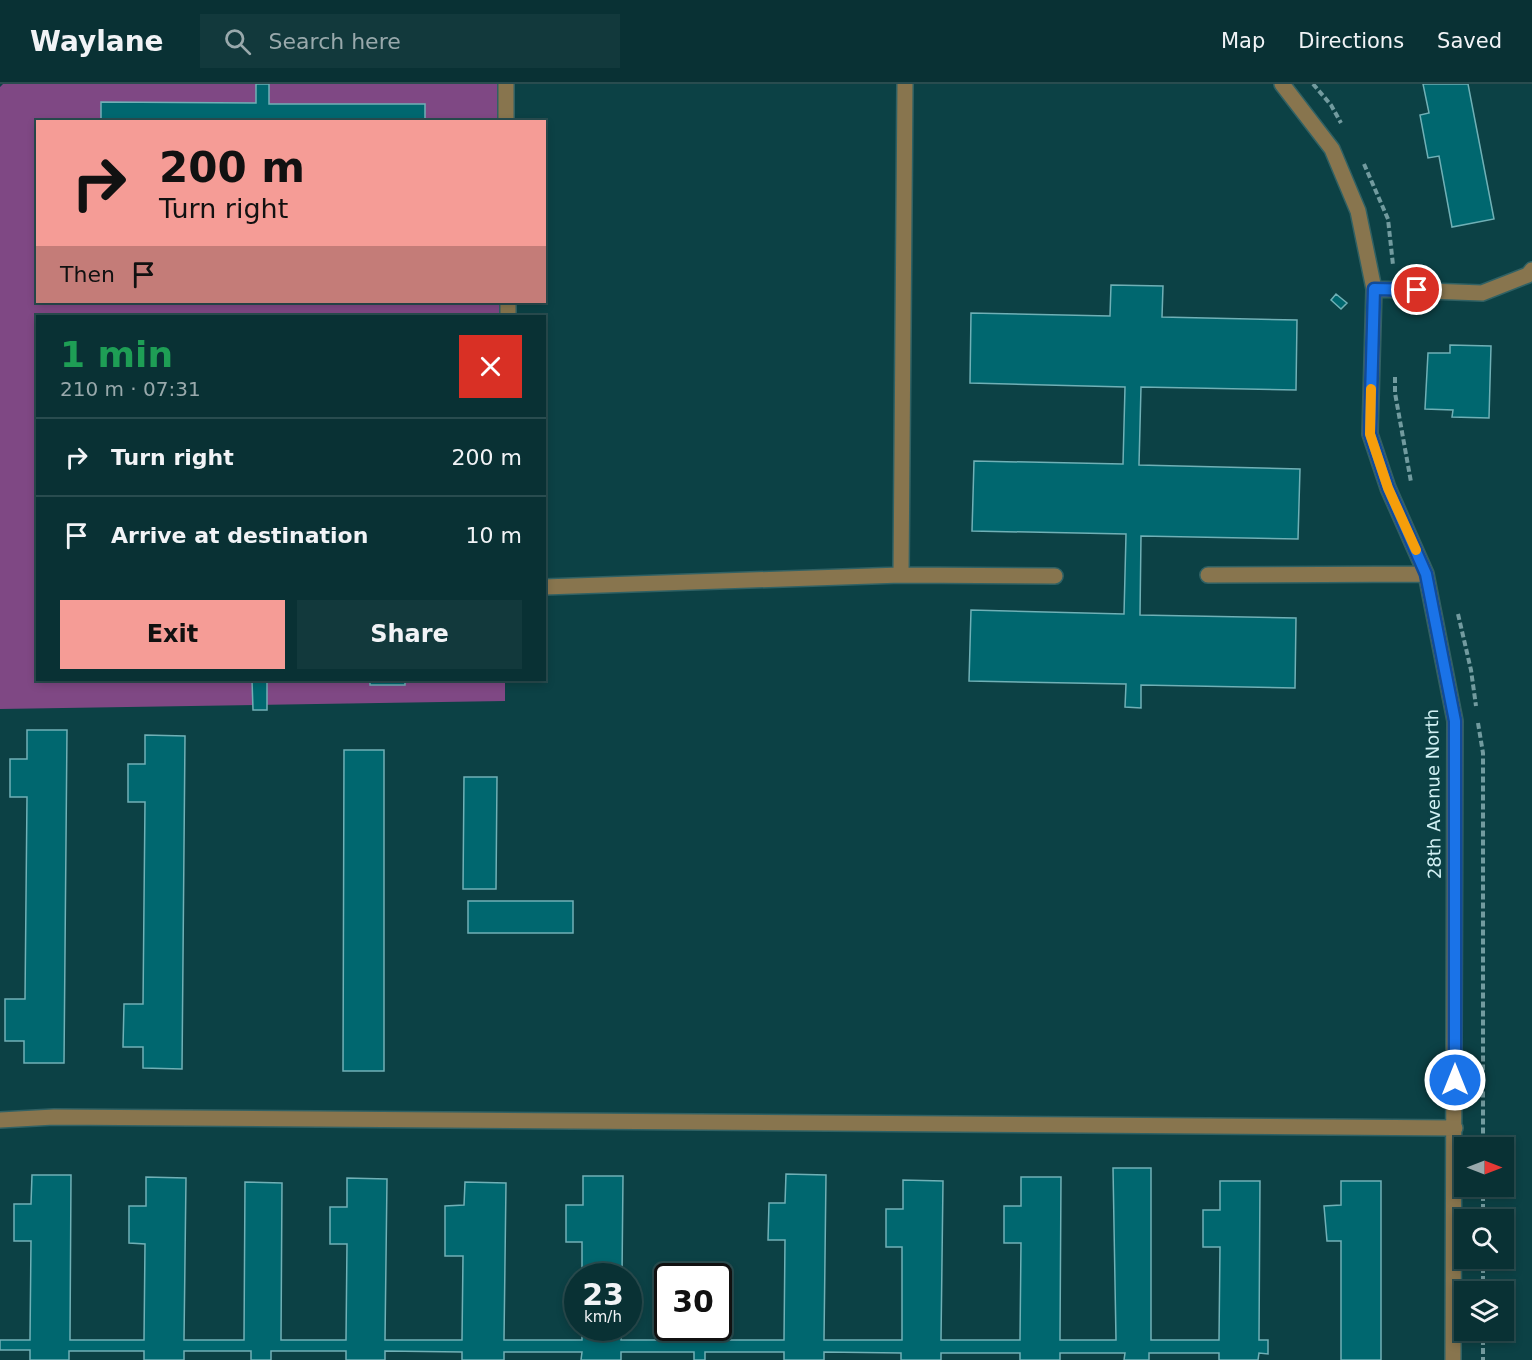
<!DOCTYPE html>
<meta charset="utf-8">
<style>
body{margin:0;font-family:"DejaVu Sans",sans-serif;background:#12393c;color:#f1f3f6;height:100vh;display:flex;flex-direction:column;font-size:22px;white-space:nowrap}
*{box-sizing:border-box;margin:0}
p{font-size:20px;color:#99a9ac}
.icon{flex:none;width:33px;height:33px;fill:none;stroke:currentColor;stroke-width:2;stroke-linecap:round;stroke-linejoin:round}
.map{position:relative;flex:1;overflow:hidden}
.panel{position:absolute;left:36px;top:231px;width:510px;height:366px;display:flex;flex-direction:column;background:#093134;border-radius:0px;box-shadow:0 3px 9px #0003,0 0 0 2px #294c4f}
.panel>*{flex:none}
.hud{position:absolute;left:36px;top:36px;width:510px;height:183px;border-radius:0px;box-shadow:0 3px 9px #0003,0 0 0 2px #294c4f;background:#f59c96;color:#111;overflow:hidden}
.needle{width:39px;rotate:90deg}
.controls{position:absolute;left:1454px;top:1053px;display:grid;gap:12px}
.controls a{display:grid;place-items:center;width:60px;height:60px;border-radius:0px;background:#093134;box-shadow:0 3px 9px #0003,0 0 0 2px #294c4f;font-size:30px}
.speed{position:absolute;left:564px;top:1179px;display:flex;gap:12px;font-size:30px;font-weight:700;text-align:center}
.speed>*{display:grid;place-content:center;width:78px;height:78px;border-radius:50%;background:#093134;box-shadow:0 3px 9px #0003,0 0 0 2px #294c4f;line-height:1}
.speed small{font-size:15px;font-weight:400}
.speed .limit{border:3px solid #111;border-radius:9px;background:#fff;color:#111}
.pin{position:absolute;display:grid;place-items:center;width:51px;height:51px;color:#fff;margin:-26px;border:3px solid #fff;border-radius:50%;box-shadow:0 2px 6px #0007}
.me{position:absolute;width:66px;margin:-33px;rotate:0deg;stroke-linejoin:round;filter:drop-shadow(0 0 4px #0008)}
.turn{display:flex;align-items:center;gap:21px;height:126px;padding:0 24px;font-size:27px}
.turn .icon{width:78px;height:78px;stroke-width:2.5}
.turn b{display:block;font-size:42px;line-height:51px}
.then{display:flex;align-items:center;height:57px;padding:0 24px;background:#0003;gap:12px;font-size:22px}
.round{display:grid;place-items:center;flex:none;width:63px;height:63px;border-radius:0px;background:#12393c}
.overview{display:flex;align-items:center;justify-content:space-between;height:102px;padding:0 24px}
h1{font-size:36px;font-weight:700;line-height:45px;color:#1e9e55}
.button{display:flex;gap:12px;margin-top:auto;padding:12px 24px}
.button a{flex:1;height:69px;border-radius:0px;background:#f59c96;color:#111;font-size:24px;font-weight:700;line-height:69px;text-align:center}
.button a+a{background:#12393c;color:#f1f3f6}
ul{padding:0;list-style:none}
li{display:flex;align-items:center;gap:18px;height:78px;padding:0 24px;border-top:2px solid #294c4f}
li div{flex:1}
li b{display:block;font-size:22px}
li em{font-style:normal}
header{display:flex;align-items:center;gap:36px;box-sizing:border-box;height:84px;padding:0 30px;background:#093134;border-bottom:2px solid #294c4f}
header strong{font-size:28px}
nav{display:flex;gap:33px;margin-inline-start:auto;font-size:21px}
.search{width:420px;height:54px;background:#12393c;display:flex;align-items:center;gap:15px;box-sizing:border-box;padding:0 21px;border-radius:0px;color:#99a9ac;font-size:22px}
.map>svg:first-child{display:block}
.green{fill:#7f4884}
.building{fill:#00676f;stroke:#70b0b6;stroke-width:1.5}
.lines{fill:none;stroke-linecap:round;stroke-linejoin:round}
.minor-casing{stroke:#306164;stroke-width:18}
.path{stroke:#729b9f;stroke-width:4;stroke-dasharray:6 3;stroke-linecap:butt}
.minor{stroke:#88754e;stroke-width:15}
.route-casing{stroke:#114b97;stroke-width:15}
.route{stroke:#1a73e8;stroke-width:10}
.slow{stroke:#f59e0b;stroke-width:10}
.labels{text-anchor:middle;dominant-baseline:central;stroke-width:5;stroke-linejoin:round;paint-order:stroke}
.street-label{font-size:18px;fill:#d2f1f4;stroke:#0c4145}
</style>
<header>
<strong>Waylane</strong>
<div class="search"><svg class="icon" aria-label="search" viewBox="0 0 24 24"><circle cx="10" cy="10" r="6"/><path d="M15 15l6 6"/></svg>Search here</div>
<nav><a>Map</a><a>Directions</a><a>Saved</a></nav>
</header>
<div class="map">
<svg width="1532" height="1276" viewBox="0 0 1532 1276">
<rect width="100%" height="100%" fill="#0c4145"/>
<path class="green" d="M3 0H513V37L38 38V218H510V232H38V596H505V617L0 625V3Z"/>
<path class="building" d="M256 0H269V20H425V38H101V18L256 19Z
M1423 0H1468L1494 135 1452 143 1439 72 1428 74 1420 31 1429 29Z
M1111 201 1163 202 1162 233 1297 236 1296 306 1141 303 1139 381 1300 385 1298 455 1141 452 1140 531 1296 534 1295 604 1141 601V624L1125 623 1126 600 969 597 971 526 1124 530 1126 450 972 447 974 377 1123 380 1125 303 970 299 971 229 1110 232Z
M1336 210 1347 219 1341 225 1331 216Z
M1450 261 1491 262 1489 334 1452 333 1453 326 1425 325 1428 269H1450Z
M252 596H267V626H253Z
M370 596H405V601H370Z
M27 646H67L64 979H24V957H5V915H25L27 713H10V675H27Z
M145 651 185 652 182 985 143 984V963H123L124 920H143L145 718H128V680H145Z
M344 666H384V987H343Z
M464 693H497L496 805H463Z
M468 817H573V849H468Z
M1113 1084H1151V1256H1219L1220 1163H1203V1126H1220V1097H1260L1259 1256H1268V1270L1259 1269 1258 1276H1219V1269H1149V1276H1124L1125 1269H1060V1276H1020V1269H941V1276H901V1269L824 1268V1276H784V1268H705V1276H694V1268H621V1276H581L582 1268H504V1276H462V1268L385 1267V1276H346V1267H271V1276H251V1267H184V1276H144V1267H69V1276H30V1266H0V1256H30L31 1157H14V1120H31L32 1091H71L70 1256H144L145 1160 129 1159V1122H146V1093L186 1094 184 1256H244L245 1098 282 1099 281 1256H346L347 1160H330V1123H347V1094L387 1095 385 1256H462L463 1172H445V1122L464 1121 465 1098 506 1099 504 1256H582V1244H621V1256H686V1244H707V1256H784L785 1156H768L769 1119H785L786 1090 826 1091 824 1256H902V1163H886V1125H903V1096L943 1097 941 1256H1020L1021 1159H1004V1122H1021V1093H1061L1060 1256H1116Z
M583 1092H623L622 1192H582V1158H566V1121H583Z
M1341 1097H1381V1276H1341V1157H1327L1324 1122 1341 1121Z
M686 1184H707V1192H686Z"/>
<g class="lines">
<defs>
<path id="minor" d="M506 0V38
M1282 0 1332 65 1358 127 1374 205 1370 350 1388 404 1426 490 1455 637 1453 1276
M1374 205 1482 209 1528 191 1532 186
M508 218V232
M901 491 905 0
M1208 491 1426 490
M544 503 901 491 1055 492
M0 1036 54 1033 1455 1044"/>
</defs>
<use href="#minor" class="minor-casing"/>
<path class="path" d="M1313 0 1331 21 1341 39
M1364 80 1388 135 1393 181
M1395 293V309L1411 398
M1458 530 1471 586 1476 622
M1478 639 1483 669V1064
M1483 1102V1136
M1483 1174V1208
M1483 1246V1276"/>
<use href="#minor" class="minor"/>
</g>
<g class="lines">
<defs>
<path id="route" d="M1417 206 1374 205 1370 350 1388 404 1426 490 1455 637V996"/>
</defs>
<use href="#route" class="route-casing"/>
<use href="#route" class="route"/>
<path class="slow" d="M1371 305 1370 350 1388 404 1416 466"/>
</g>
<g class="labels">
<g class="street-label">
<text transform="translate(1433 710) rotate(-91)">28th Avenue North</text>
</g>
</g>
</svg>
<div class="controls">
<a><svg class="needle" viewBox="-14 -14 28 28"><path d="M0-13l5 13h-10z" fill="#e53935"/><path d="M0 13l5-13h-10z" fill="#99a9ac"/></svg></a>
<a><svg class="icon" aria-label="search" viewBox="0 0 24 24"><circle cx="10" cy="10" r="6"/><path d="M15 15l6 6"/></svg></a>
<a><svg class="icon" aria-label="layers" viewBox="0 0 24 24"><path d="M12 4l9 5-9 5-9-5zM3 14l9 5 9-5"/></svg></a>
</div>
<div class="speed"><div>23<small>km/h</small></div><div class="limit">30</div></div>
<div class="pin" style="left:1417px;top:206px;background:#d93025"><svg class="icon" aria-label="arrive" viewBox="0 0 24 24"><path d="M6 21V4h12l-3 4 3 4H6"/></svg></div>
<svg class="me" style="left:1455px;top:996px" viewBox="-20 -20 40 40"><circle r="17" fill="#1a73e8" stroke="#fff" stroke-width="3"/><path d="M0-11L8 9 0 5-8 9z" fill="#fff"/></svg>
<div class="hud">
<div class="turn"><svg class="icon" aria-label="right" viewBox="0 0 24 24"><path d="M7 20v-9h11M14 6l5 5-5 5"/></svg><div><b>200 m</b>Turn right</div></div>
<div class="then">Then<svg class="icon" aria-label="arrive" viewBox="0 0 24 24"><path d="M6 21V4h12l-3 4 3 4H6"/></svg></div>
</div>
<section class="panel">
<div class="overview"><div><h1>1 min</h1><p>210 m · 07:31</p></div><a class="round" style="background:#d93025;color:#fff"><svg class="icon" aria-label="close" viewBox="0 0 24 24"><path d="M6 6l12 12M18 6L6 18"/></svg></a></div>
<ul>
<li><svg class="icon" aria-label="right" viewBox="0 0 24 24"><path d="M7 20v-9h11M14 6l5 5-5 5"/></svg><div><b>Turn right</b></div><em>200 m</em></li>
<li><svg class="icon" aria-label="arrive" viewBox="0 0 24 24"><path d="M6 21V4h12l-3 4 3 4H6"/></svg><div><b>Arrive at destination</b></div><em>10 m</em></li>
</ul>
<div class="button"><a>Exit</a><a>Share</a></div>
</section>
</div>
